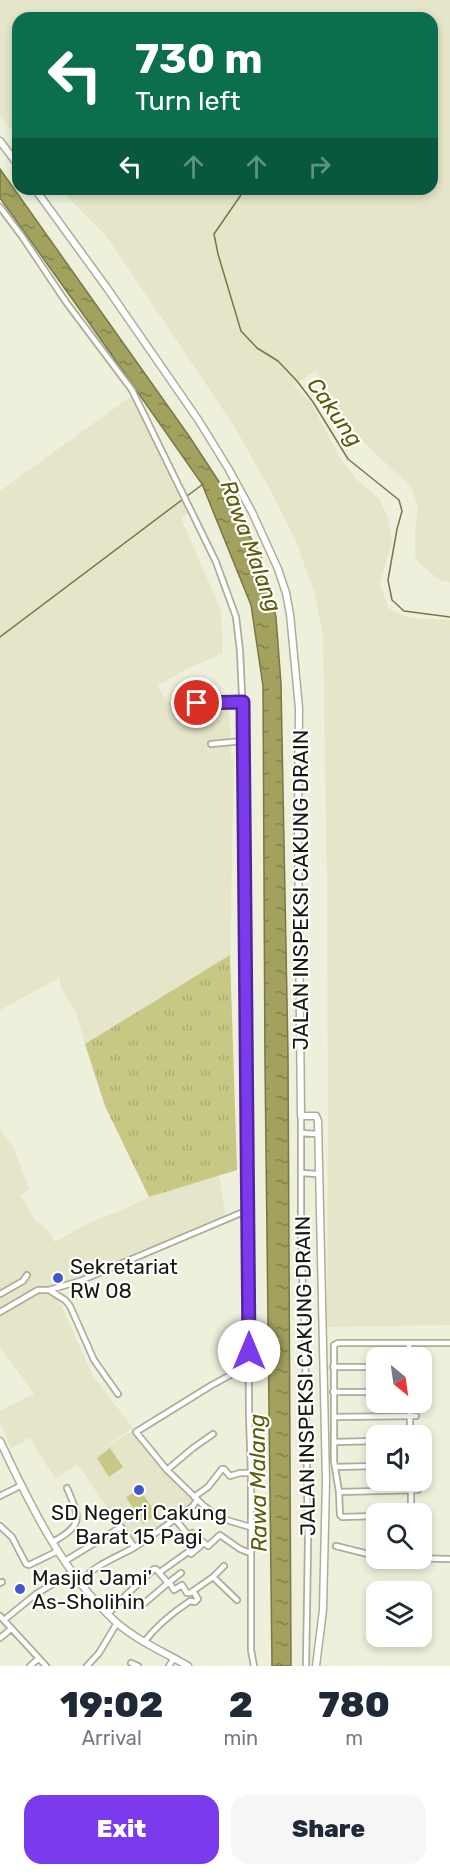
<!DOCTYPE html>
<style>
body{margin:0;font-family:Rubik,sans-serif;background:#f6f6f7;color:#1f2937;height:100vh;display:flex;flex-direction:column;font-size:22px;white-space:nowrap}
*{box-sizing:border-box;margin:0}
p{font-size:20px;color:#747a83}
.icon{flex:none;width:33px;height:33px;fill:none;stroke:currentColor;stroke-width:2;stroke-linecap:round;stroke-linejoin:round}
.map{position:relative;height:1666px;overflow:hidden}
.panel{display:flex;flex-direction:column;background:#fff;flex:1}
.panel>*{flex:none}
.hud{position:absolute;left:12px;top:12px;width:426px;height:183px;border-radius:18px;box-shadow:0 3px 9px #0003;background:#0b6e4f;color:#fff;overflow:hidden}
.needle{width:39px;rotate:151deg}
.tools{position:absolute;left:366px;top:1347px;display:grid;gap:12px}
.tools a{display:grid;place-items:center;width:66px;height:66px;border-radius:12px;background:#fff;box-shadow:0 3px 9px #0003;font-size:30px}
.pin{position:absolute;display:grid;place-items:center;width:51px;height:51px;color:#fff;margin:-26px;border:3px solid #fff;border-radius:50%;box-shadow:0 2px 6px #0007}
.me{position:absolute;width:66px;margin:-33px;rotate:0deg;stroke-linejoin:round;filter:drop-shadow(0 0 4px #0008)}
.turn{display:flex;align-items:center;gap:21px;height:126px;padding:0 24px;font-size:27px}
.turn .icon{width:78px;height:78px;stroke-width:2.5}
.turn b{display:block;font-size:42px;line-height:51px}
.lanes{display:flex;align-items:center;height:57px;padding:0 24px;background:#0003;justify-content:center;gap:30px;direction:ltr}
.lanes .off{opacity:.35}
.eta{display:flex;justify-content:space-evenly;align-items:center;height:102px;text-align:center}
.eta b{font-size:36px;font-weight:800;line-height:42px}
.cta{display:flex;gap:12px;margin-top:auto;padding:12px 24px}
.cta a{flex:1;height:69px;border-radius:18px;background:#7c3aed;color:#fff;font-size:24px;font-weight:800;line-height:69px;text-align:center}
.cta a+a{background:#f6f6f7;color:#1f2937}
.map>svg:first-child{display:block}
.built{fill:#e4e5c9}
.grass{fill:url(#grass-tufts)}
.pitch{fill:#c8c885}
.water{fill:url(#water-ripples);stroke:#787847;stroke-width:1.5}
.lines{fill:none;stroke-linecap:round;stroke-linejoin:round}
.stream{stroke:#787847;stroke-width:1.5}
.minor-casing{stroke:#adae9a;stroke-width:8}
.tertiary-casing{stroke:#adae9a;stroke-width:9}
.minor{stroke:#fff;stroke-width:4.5}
.tertiary{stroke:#fff;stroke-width:6}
.route-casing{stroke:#51269a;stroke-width:15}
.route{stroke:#7c3aed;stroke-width:10}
.poi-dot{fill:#4158cb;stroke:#fff;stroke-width:2}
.labels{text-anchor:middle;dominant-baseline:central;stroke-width:4.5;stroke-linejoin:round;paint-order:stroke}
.street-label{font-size:21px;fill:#171810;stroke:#fff}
.poi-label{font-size:21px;fill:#171810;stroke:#fff;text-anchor:start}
.water-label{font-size:22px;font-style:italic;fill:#5d5b09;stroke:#fff}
</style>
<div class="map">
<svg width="450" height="1666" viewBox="0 0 450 1666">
<defs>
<pattern id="grass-tufts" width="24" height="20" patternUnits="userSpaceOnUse" patternTransform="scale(1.5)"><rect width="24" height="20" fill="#c8c885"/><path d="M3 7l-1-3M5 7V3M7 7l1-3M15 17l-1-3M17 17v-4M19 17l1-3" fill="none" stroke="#abab72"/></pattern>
<pattern id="water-ripples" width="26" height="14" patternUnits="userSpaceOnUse" patternTransform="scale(1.5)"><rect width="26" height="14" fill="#a2a15e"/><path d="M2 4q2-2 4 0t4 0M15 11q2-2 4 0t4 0" fill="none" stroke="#83824c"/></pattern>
</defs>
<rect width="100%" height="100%" fill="#eff0db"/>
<path class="built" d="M0 0H450V582L441 581 421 565 415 556V531L418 508 412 488 355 434 315 371 294 385 311 402 338 455 358 481 379 499 388 517 392 542 380 583 388 608 409 618 450 620V1325L327 1327 328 1138 327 881 323 635 315 595 297 544 271 491 234 426 107 237 60 189H432V18H18V138L0 116Z
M130 397 132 400 135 398 188 513 182 518 184 525 221 610 223 653 189 668 158 685 167 703 182 695 184 709 229 702 231 759 234 758 230 955 85 1044 76 1012 62 990 59 978 0 1010V491Z
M0 1130 13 1146 29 1189 21 1196 35 1221 46 1228 55 1242 93 1221 118 1212 149 1197 219 1175 226 1219 53 1287 93 1376 133 1428 93 1454 131 1432 171 1479 195 1502 134 1545 77 1464 55 1479 30 1438 11 1448 0 1423V1411L34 1394 0 1347Z"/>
<path class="grass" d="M230 955 237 1170 149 1197 105 1106 85 1044Z"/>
<path class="pitch" d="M110 1448 123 1467 109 1477 97 1458Z
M140 1489 156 1515 143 1524 126 1497Z"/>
<path class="water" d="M0 169 189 436 229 497 261 557 276 617 281 684 288 1054 291 1666H272L265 1065 263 686 251 605 202 484 83 314 0 198Z"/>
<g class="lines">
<path class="stream" d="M242 189 243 192 214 234 218 254 241 331 257 348 278 361 297 381 313 402 348 459 399 500 402 511 397 529 388 580 392 600 404 611 450 617
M0 637 203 484"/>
<defs>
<path id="minor" d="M0 207 21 235 66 302 132 390 216 562 236 617 240 651 243 716V809L247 1054 249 1413 251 1473V1650L254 1666
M197 703 242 702
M211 744 243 741
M301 1116V1243L305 1342 308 1543 306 1666
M301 1133 317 1134
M301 1173 318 1174
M49 1290 65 1300 70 1306 94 1360 118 1394
M0 1294 23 1281 27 1275
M0 1312 38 1290H49L80 1281 248 1210
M409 1343V1358
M333 1367H376
M249 1370 236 1372 212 1385 136 1432 167 1470 204 1506 220 1518 250 1527
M333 1392H376
M410 1402V1436
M334 1417 416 1416
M334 1442 376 1441
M335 1467 376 1466
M167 1470 193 1448 213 1434
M411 1480V1514
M339 1492 418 1490
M0 1496 22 1485
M194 1497 208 1487 222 1469H224L230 1476 240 1473H251
M376 1516 342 1517 340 1515 339 1492 334 1461V1345L338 1343H450
M175 1519 189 1536 192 1533 208 1546 220 1535 240 1549 250 1553
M0 1526 12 1537 26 1564 29 1565 58 1551
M53 1542C84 1524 80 1519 67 1488
M336 1546 376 1556
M402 1558 450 1559
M65 1561 121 1527 134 1547
M160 1572 188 1552 191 1554 204 1543
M213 1577 237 1600
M169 1582 174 1590 182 1585 187 1593H190L213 1577 224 1566
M0 1583 2 1582
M80 1583C93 1565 116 1558 135 1547 155 1534 174 1520 193 1506L197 1500
M125 1596 134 1604 141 1606 168 1583 181 1573
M108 1614 125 1596 154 1569H156L168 1583
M0 1616 46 1666
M4 1620 36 1594 71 1573
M0 1638 11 1629
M144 1642C157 1625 172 1613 190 1601L195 1602 198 1599 193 1591
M131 1663 138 1666
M30 1666 38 1659
M87 1666 99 1653 117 1623
M169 1666 174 1658"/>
<path id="tertiary" d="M0 141 18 165
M35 189 107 288 199 421 228 468 252 512 278 569 286 593 290 614 299 708 298 828 301 1116H316L318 1121 326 1481 323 1610 316 1666
M0 1441C30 1505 64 1575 117 1623 138 1641 164 1652 188 1666"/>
</defs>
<use href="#minor" class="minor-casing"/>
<use href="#tertiary" class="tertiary-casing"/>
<use href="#minor" class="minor"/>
<use href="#tertiary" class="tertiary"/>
</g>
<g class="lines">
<defs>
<path id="route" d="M197 703 243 702 249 1351"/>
</defs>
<use href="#route" class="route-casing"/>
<use href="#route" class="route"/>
</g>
<g class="poi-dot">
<circle cx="58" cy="1278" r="6"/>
<circle cx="139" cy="1490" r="6"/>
<circle cx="20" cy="1589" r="6"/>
</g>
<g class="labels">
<g class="street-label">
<text transform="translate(300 890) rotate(-90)">JALAN INSPEKSI CAKUNG DRAIN</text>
<text transform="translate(305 1376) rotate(-91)">JALAN INSPEKSI CAKUNG DRAIN</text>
</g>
<g class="poi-label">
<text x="70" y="1266">Sekretariat<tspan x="70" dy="24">RW 08</tspan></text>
<text x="139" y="1512" text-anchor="middle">SD Negeri Cakung<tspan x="139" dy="24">Barat 15 Pagi</tspan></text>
<text x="32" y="1577">Masjid Jami'<tspan x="32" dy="24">As-Sholihin</tspan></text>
</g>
<g class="water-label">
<text transform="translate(335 412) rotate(55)">Cakung</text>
<text transform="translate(251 546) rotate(70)">Rawa Malang</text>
<text transform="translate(258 1483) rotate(-91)">Rawa Malang</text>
</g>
</g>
</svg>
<div class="tools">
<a><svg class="needle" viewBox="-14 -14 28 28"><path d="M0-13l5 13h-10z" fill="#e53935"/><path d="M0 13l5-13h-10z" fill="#747a83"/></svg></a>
<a><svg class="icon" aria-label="sound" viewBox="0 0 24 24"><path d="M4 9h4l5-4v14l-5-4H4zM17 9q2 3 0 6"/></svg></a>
<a><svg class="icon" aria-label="search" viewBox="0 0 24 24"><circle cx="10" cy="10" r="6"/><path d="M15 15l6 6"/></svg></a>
<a><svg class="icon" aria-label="layers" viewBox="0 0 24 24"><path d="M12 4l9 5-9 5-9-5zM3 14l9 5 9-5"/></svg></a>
</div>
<div class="pin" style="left:197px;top:703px;background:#d93025"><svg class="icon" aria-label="arrive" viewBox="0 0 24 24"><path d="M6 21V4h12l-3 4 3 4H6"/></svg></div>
<svg class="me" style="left:249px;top:1351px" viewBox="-20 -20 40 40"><circle r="19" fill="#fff"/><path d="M0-13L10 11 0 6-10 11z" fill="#7c3aed"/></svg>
<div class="hud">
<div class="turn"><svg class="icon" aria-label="left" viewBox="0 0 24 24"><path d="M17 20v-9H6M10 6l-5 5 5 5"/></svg><div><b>730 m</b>Turn left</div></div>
<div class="lanes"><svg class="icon" aria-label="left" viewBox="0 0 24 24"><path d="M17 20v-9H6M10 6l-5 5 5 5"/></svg><svg class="icon off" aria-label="ahead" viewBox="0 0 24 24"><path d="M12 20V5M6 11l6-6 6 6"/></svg><svg class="icon off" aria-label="ahead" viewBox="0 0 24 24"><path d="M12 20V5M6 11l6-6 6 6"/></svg><svg class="icon off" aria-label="right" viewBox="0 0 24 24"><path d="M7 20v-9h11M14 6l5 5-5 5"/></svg></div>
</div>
</div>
<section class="panel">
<div class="eta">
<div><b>19:02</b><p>Arrival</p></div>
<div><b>2</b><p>min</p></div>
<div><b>780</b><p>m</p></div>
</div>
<div class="cta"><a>Exit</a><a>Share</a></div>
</section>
